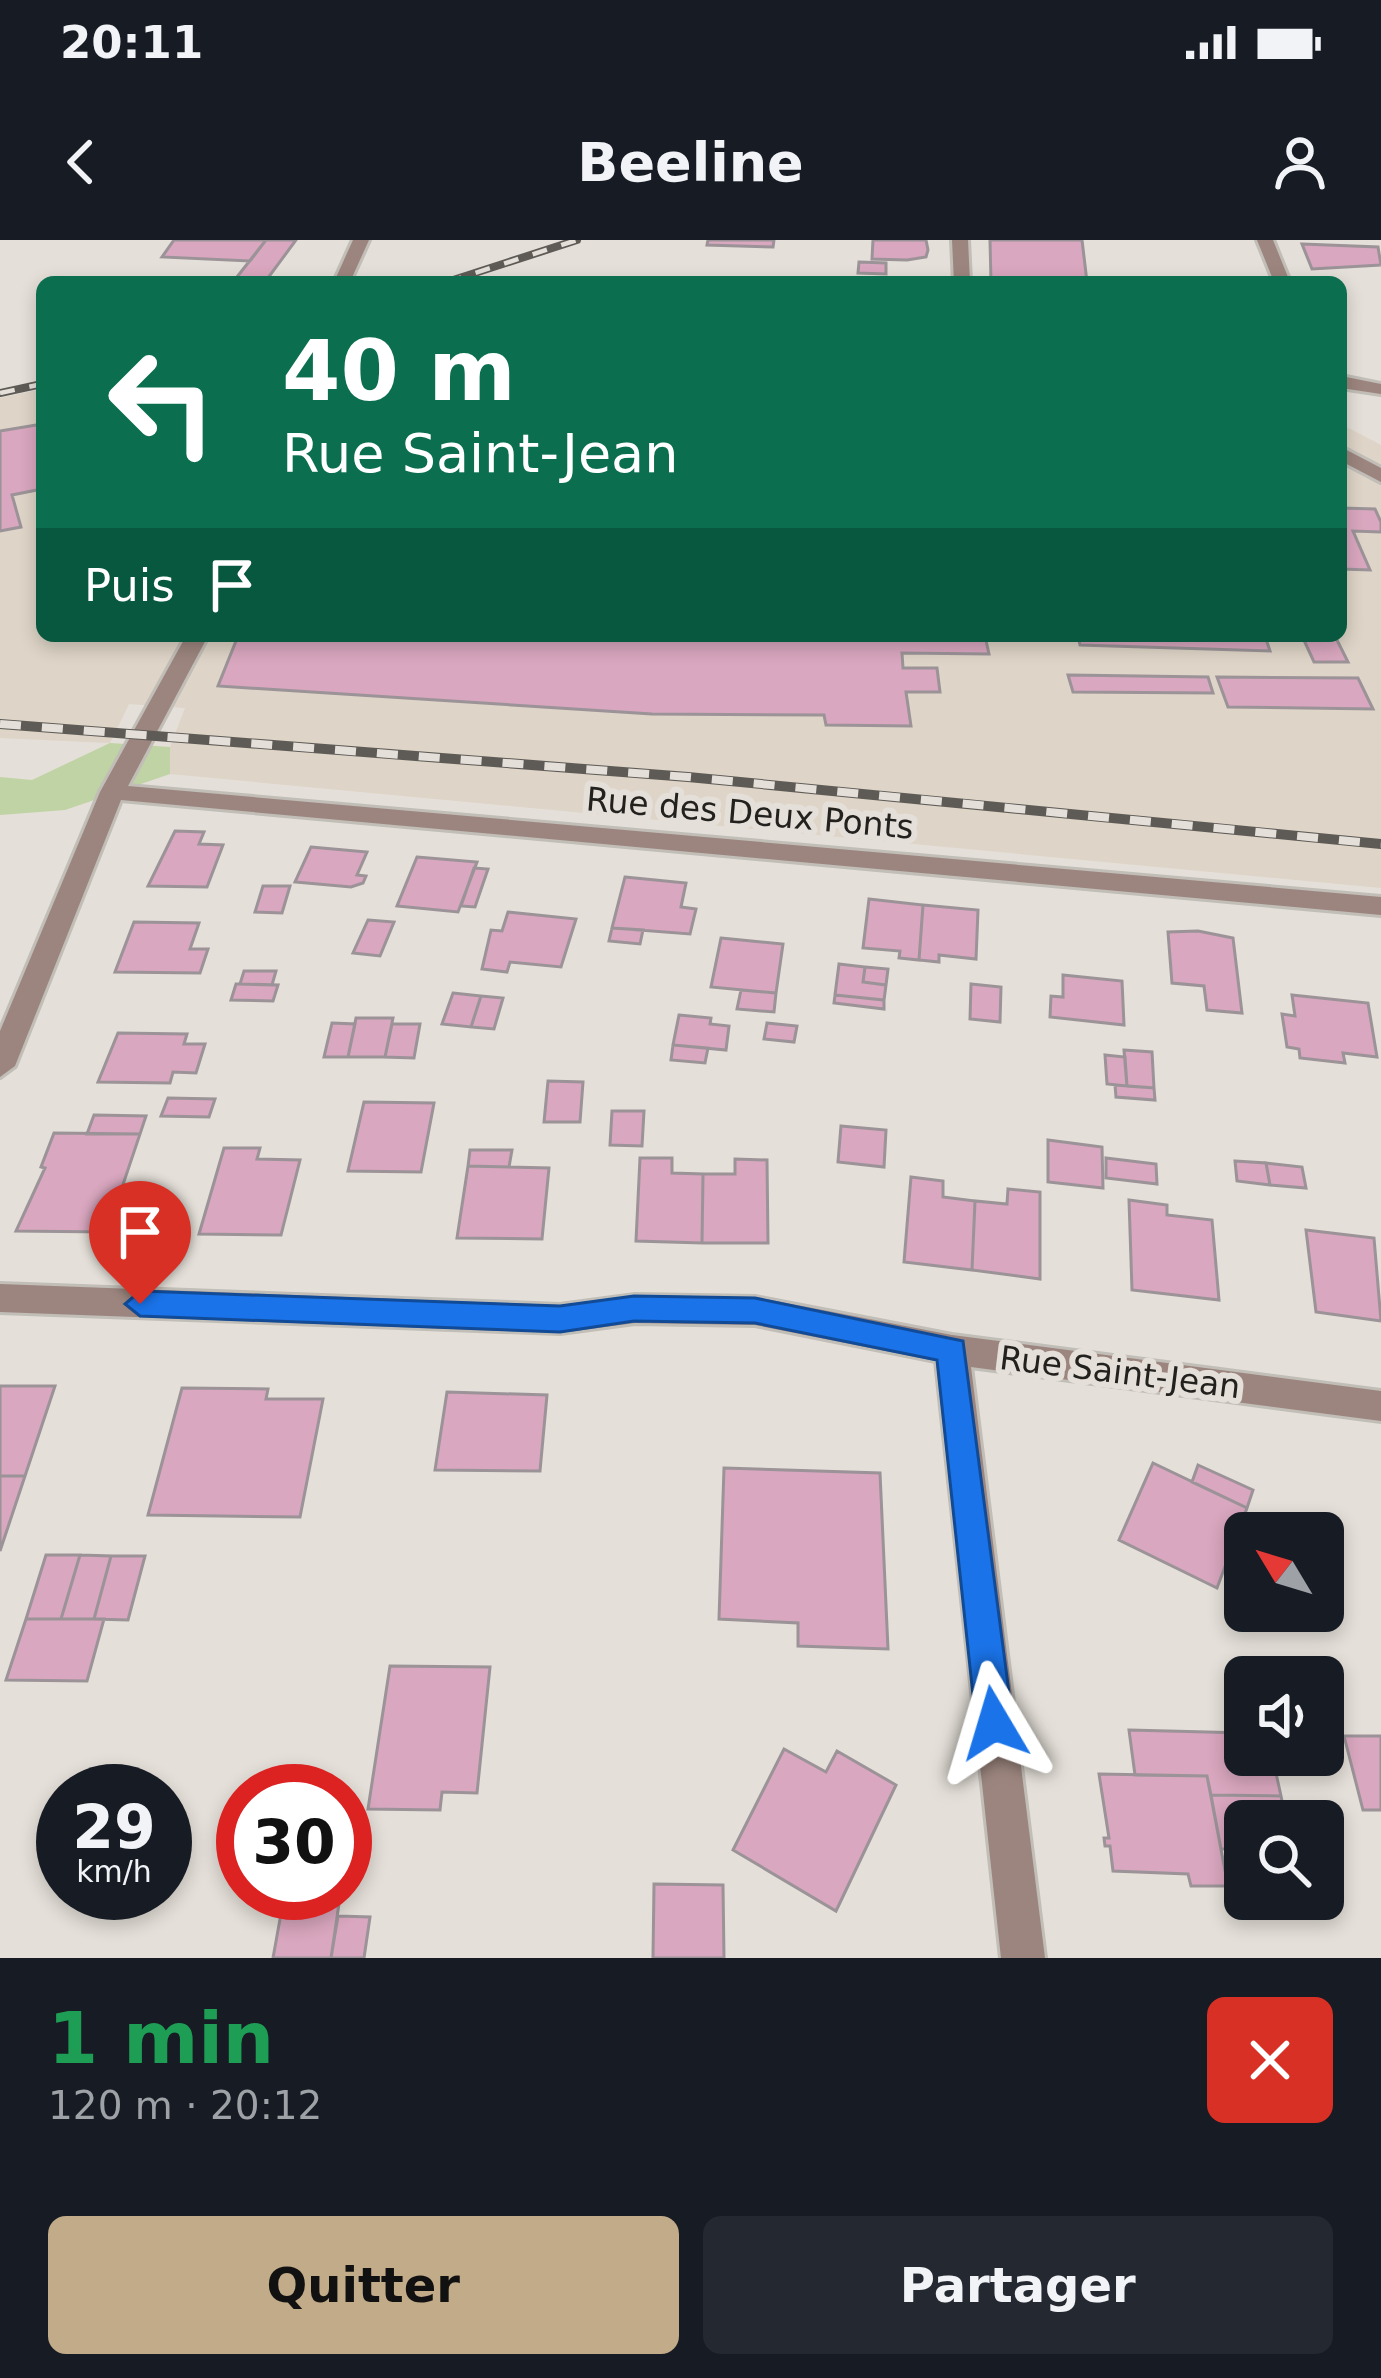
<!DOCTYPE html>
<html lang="fr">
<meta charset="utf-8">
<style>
body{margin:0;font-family:"DejaVu Sans",sans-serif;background:#242831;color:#f1f3f6;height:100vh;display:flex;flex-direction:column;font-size:45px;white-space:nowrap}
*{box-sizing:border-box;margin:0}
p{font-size:39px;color:#9ea1a6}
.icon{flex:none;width:66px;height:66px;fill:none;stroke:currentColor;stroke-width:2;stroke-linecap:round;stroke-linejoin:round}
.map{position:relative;height:1718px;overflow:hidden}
.sheet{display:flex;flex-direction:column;background:#171b24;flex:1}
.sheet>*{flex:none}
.guide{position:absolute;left:36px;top:36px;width:1311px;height:366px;border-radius:18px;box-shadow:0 6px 18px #0003;background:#0b6e4f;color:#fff;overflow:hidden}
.needle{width:78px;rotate:308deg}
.fabs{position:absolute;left:1224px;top:1272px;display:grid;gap:24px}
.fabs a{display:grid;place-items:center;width:120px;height:120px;border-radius:18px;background:#171b24;box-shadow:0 6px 18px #0003;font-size:60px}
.speed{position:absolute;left:36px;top:1524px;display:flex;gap:24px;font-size:60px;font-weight:700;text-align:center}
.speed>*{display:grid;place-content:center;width:156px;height:156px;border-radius:50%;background:#171b24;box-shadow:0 6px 18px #0003;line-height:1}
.speed small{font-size:30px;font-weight:400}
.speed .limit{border:18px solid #d22;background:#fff;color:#111}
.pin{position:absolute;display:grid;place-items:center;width:102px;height:102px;color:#fff;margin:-123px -51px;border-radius:50% 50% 50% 0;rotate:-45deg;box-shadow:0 0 12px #0007}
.pin .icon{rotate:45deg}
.me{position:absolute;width:132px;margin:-66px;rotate:353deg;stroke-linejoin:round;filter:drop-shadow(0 0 9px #0008)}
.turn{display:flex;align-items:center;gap:42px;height:252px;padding:0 48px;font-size:54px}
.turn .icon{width:156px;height:156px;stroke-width:2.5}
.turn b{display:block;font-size:84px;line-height:102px}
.then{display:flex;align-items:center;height:114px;padding:0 48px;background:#0003;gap:24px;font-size:45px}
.round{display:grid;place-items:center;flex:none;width:126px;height:126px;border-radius:18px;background:#242831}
.summary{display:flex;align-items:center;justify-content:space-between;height:204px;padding:0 48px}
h1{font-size:72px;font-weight:700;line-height:90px;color:#1e9e55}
.primary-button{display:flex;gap:24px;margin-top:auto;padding:24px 48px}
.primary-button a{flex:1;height:138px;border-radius:18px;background:#c2ab88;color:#111;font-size:48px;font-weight:700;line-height:138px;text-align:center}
.primary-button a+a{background:#242831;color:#f1f3f6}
.status{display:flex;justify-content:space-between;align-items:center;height:84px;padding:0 60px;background:#171b24;direction:ltr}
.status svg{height:33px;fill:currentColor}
header{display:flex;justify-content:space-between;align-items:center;height:156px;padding:0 48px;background:#171b24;font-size:54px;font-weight:700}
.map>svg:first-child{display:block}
.built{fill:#ded4c7}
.green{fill:#bfd3a4}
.building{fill:#d9a7bf;stroke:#9b9397;stroke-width:3}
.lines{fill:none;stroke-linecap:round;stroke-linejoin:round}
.minor-casing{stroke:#c1bdb7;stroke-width:6}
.minor{fill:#9c857e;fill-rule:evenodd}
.rail-far1-casing{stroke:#5e5b57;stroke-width:8}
.rail-casing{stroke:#5e5b57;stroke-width:10}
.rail-far1{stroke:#e4dfd8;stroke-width:4.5;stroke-dasharray:15;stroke-linecap:butt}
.rail{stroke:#e4dfd8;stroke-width:8;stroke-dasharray:21;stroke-linecap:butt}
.route{fill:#1a73e8;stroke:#114b97;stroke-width:3}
.labels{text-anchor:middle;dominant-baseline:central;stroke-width:12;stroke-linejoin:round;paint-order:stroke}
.street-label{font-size:33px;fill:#23211e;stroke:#e4dfd8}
</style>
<div class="status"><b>20:11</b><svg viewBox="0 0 49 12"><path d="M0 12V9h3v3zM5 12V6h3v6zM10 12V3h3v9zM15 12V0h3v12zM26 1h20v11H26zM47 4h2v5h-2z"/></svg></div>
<header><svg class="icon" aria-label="back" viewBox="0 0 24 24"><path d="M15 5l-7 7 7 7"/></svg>Beeline<svg class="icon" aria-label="person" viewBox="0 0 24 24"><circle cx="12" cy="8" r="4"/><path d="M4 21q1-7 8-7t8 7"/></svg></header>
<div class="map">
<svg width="1381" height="1718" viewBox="0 0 1381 1718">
<rect width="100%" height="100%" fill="#e4dfd8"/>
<path class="built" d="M42 149V396H1341V184L1381 205V648L170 534V507L185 468 129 464 110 503 0 498V158Z"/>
<path class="green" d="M110 503 170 507V534L65 570 0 575V537L32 540Z"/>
<path class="building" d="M174 0H266L250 21 162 17Z
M266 0H296L265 42H233Z
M708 0H774L773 7 707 5Z
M873 0H926L928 10 926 17 907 20 872 19Z
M990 0H1082L1087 42H991Z
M1302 4 1378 7 1381 25 1312 29Z
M859 22 886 23V34L858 33Z
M42 184V249L12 255 21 287 0 291V191Z
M1341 268 1375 269 1381 282V292L1353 291 1370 330 1341 329Z
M238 396H985L989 414 902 413 903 428H937L940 452H906L911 486 826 485 824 475 652 474 218 446Z
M1078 396H1265L1270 411 1080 405Z
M1302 396H1335L1348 422H1314Z
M1068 435 1208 437 1213 453 1073 452Z
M1217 437 1358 438 1373 469 1228 467Z
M175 591 204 592 199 604 223 605 207 647 148 646Z
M311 607 367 612 357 635 366 636 363 643 351 647 295 642Z
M417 617 477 622 458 672 397 666Z
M474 628 488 629 475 667 461 666Z
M625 637 686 643 681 667 696 669 690 694 612 688Z
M263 646H290L282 673 255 672Z
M869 659 923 665 919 720 899 718 900 711 863 708Z
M923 665 978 670 976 719 939 715V722L919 720Z
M508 672 576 679 561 727 510 722 507 732 482 729 491 690 502 691Z
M368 680 394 682 380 716 353 713Z
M134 682 199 683 190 709H208L200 733 115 732Z
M612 688 643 690 640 704 609 701Z
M1198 691 1233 698 1242 773 1207 770 1204 746 1172 743 1168 692Z
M721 698 783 704 776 753 711 747Z
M839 724 865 727 863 742 886 745 884 760 835 755Z
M865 727 888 729 886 745 863 742Z
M244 731H276L272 745 240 744Z
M1063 735 1122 741 1124 785 1050 777 1051 756 1063 757Z
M236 744H240L278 745 273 761 231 760Z
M971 744 1001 747 1000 782 970 779Z
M741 750 776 753 774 772 737 769Z
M453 753 481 756 471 787 442 784Z
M835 755 884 760V769L834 763Z
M1292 755 1368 763 1377 817 1343 813 1345 823 1300 818 1299 809 1287 807 1282 774 1295 776Z
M481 756 503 758 494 789 471 787Z
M679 775 711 778 710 784 729 786 726 810 673 805Z
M356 778H393L385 817H348Z
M332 783 355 784 348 817H324Z
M767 783 797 786 794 802 764 799Z
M392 784H420L414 818 385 817Z
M118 793 187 794 184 804H205L196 833 173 832 170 843 98 842Z
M673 805 708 808 705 823 671 820Z
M1124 810 1152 812 1154 848 1127 846Z
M1105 815 1125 817 1127 846 1107 844Z
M548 841 583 842 580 882H544Z
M1115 845 1154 848 1155 860 1116 857Z
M168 858 215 859 209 877 161 876Z
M364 862 434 863 421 932 348 931Z
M612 871H644L642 906 610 905Z
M94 875 146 876 140 894H87Z
M841 886 886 890 884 927 838 922Z
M54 893 140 894 107 992 16 991 45 928 41 927Z
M1048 900 1102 907 1103 948 1048 942Z
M224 908H260L257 919 300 920 281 995 199 994Z
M470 910H512L509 927 468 926Z
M640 918H672V933L703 934 702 1003 636 1001Z
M1106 918 1156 924 1157 944 1106 938Z
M735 919 767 920 768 1003H702L703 934H735Z
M1235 921 1266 923 1270 945 1237 941Z
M1266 923 1302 927 1306 948 1270 945Z
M468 926 549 928 542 999 457 998Z
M911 937 943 941V957L975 961 972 1030 904 1022Z
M1008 949 1040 952V1039L972 1030 975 961 1007 964Z
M1129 960 1167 965V975L1212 980 1219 1060 1132 1050Z
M1306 990 1374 998 1381 1081 1316 1072Z
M0 1146H55L25 1236H0Z
M182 1148 268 1149 266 1159H323L300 1277 148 1275Z
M447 1152 547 1155 540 1231 435 1230Z
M1153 1223 1247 1268 1217 1348 1119 1300Z
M1198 1225 1253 1250 1247 1268 1192 1242Z
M724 1228 880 1233 888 1409 798 1406V1383L719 1379Z
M0 1236H25L0 1311Z
M46 1315H80L61 1379H26Z
M80 1315 111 1316 94 1379H61Z
M111 1316H145L128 1380 94 1379Z
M26 1379H104L87 1441 6 1440Z
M390 1426 490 1427 477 1553 442 1552 440 1570 368 1569Z
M1129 1490 1245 1493V1515H1272L1281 1556 1211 1555 1207 1536 1135 1535Z
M1344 1496H1381V1570H1363Z
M784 1509 826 1532 837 1511 896 1545 836 1671 733 1610Z
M1099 1534 1207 1536 1228 1646H1191L1188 1634 1113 1631 1110 1606H1105L1104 1598H1109Z
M1211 1555 1281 1556 1286 1581H1245V1609H1221Z
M654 1644 723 1645 724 1718H653Z
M284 1657H340L331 1718H273Z
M338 1676 370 1677 364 1718H331Z"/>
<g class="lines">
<defs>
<path id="minor" d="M353 0H369L350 42H334Z
M952 0H968L970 42H954Z
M1257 0H1273L1290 42H1274Z
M1341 136 1381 144V154L1341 148Z
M1341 207 1381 228V242L1341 221Z
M186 396H208L128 546 1381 657V675L121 560 15 826 0 837V791L100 552Z
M0 1044 560 1065 635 1055 755 1057 952 1095 1381 1151V1181L971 1127 1045 1718H1001L936 1121 755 1085 635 1083 560 1093 0 1072Z"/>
</defs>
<use href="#minor" class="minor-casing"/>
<use href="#minor" class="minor"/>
<defs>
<path id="rail-far1" d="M447 42 577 0
M0 153 42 144"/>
<path id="rail" d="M0 484 688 537 1381 604"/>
</defs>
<use href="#rail-far1" class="rail-far1-casing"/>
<use href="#rail" class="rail-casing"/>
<use href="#rail-far1" class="rail-far1"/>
<use href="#rail" class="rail"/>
</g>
<path class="route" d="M140 1051 560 1066 634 1056 755 1058 963 1101 1013 1483 1008 1496 994 1501 981 1496 976 1483 937 1120 755 1083 634 1081 560 1092 140 1076 125 1064Z"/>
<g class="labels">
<g class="street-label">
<text transform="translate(750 573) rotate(5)">Rue des Deux Ponts</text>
<text transform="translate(1120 1132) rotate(7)">Rue Saint-Jean</text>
</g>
</g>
</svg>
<div class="fabs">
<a><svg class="needle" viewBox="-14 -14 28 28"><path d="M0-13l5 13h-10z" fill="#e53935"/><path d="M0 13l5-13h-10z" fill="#9ea1a6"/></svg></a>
<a><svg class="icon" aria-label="sound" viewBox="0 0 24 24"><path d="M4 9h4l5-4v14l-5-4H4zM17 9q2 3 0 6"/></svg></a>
<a><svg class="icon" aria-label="search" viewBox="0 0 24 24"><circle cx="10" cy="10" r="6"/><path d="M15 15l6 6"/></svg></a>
</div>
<div class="speed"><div>29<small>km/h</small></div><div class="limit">30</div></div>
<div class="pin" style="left:140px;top:1064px;background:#d93025"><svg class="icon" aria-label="arrive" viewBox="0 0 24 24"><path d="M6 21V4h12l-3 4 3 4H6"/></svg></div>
<svg class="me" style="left:994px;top:1483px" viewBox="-20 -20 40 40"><path d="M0-17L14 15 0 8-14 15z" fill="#1a73e8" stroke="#fff" stroke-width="4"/></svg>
<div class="guide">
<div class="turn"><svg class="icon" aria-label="left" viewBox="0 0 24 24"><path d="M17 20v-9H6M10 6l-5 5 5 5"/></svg><div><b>40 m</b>Rue Saint-Jean</div></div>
<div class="then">Puis<svg class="icon" aria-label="arrive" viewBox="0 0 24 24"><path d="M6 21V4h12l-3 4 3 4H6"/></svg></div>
</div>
</div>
<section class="sheet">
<div class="summary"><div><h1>1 min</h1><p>120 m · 20:12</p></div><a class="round" style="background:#d93025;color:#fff"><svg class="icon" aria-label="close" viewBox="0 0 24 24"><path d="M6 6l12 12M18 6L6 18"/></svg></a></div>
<div class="primary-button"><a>Quitter</a><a>Partager</a></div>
</section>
